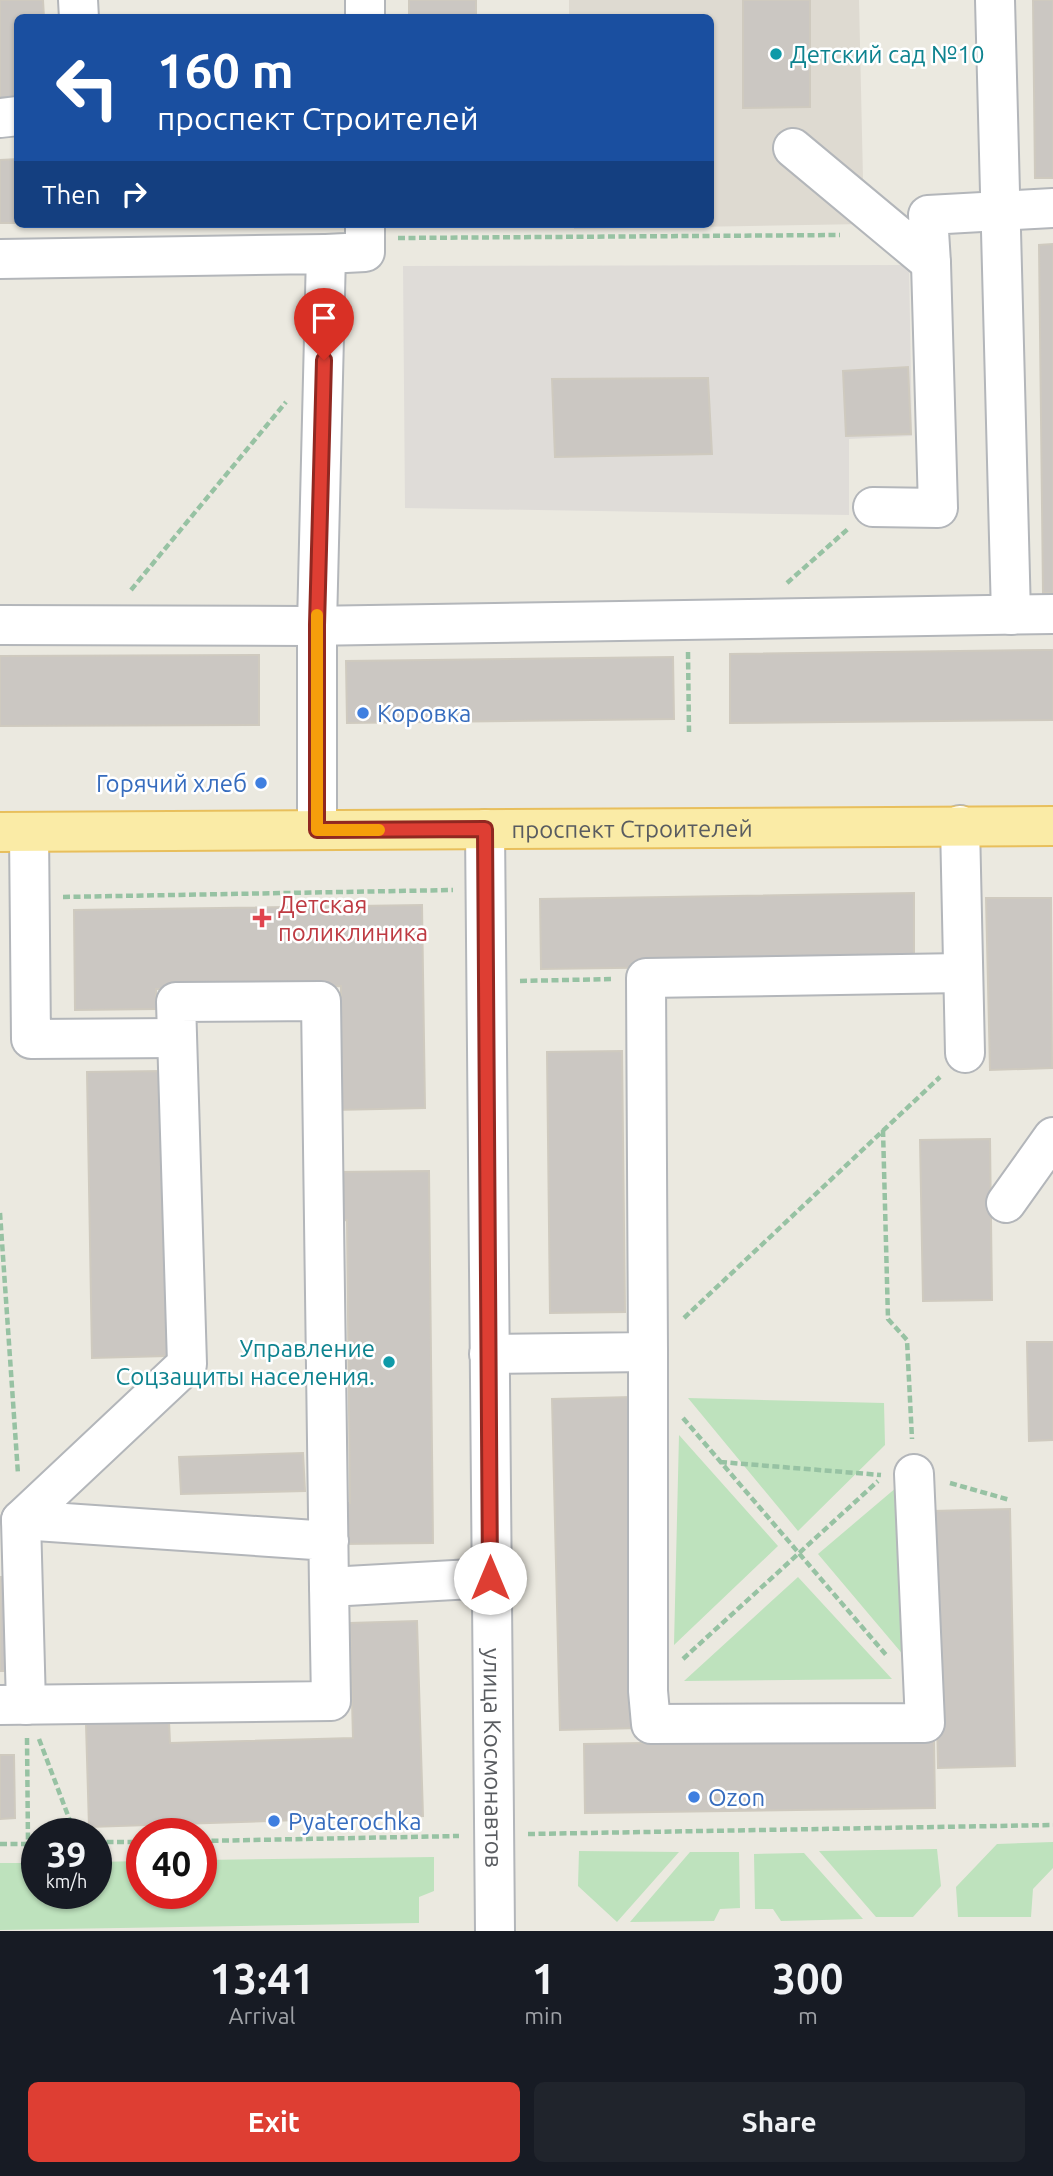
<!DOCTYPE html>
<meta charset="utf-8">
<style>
body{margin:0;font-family:Ubuntu,sans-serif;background:#20242c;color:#f1f3f6;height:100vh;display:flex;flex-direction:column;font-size:26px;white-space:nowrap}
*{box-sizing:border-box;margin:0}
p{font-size:23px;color:#9ea1a6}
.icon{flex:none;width:38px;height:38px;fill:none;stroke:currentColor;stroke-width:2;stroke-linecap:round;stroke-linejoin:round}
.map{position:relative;height:1931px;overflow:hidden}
.drawer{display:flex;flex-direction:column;background:#171b24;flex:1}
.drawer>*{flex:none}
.hud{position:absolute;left:14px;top:14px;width:700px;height:214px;border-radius:10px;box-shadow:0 2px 5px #0004;background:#1a4fa0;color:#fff;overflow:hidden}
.speed{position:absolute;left:21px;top:1818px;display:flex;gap:14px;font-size:35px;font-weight:700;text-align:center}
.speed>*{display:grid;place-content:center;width:91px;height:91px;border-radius:50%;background:#171b24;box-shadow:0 2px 5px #0004;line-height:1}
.speed small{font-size:18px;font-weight:400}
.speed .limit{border:10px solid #d22;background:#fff;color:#111}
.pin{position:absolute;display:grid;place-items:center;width:60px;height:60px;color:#fff;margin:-72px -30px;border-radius:50% 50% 50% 0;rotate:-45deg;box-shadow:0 0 7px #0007}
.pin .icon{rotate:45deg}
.me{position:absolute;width:77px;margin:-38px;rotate:0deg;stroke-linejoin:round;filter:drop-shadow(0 0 5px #0008)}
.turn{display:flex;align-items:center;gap:24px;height:147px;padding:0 28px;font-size:32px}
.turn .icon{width:91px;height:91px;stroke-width:2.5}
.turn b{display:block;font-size:49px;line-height:60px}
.then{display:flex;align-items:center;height:66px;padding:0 28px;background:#0003;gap:14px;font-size:26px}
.eta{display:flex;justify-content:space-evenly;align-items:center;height:119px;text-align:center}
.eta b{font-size:42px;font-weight:700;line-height:49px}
.cta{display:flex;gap:14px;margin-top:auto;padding:14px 28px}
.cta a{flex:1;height:80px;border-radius:10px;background:#de3e33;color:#fff;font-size:28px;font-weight:700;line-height:80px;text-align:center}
.cta a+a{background:#20242c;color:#f1f3f6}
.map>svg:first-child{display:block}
.industrial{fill:#dfdcd8}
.education{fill:#dedad1}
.green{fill:#bee2bd}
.building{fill:#cbc7c2;stroke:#cfcabf;stroke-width:2}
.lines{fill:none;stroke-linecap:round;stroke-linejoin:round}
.minor-casing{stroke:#b3b6ba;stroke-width:42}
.major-casing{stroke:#e8bf5c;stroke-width:42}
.path{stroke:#97c2a3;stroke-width:4.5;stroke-dasharray:7 3.5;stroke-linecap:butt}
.minor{stroke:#fff;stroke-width:38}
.major{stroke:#faeba6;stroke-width:38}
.route-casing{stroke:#902821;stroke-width:18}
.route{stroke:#de3e33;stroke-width:12}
.slow{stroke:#f59e0b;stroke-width:12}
.culture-dot{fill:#0f9aa8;stroke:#fff;stroke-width:2.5}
.shop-dot{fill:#3f7fe0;stroke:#fff;stroke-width:2.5}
.health-dot{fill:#e0444e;stroke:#fff;stroke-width:2.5}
.labels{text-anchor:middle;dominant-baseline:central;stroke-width:5;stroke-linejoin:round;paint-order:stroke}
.culture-label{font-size:24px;fill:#0d838f;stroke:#fff;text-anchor:start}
.shop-label{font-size:24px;fill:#366cbe;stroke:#fff;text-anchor:start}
.street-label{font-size:24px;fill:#595c60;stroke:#fff}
.health-label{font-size:24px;fill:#be3a42;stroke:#fff;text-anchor:start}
</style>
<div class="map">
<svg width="1053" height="1931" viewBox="0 0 1053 1931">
<rect width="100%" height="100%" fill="#ebe9e0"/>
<path class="industrial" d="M909 265 912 436 849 439V515L405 508 403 266Z"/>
<path class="education" d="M569 0H859L864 224 574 229V224H710V18L569 17Z"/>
<path class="green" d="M688 1398 884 1403 885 1445 798 1531Z
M679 1435 778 1546 674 1645Z
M897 1487 905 1657 818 1554Z
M798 1577 892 1679 684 1681Z
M1053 1842V1868L1033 1889 1031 1917H958L956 1887 997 1844Z
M937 1849 941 1886 913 1917H876L819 1851Z
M579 1851 679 1852 617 1922 578 1886Z
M690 1852H739L740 1908 720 1909 714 1921 630 1922Z
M804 1853 863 1919 781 1921 773 1909H755L754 1854Z
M434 1857V1891L419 1897V1923L0 1930V1863H37V1894H96V1862L142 1861V1894H201V1860Z"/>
<path class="building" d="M0 0H43L44 18H18V97L0 98Z
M409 0H476V18H409Z
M743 0H810V107L743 108Z
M1033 0H1053V178H1035Z
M18 159V223H0V160Z
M1053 244V593H1043L1039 245Z
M908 367 911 434 846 436 843 371Z
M708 378 712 454 555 457 552 379Z
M1045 650H1053V720L730 723V654Z
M259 655V725L0 726V656Z
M673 657 674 719 347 723 346 661Z
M914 893V964L541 969 540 899Z
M986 898H1051L1052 1068 990 1070Z
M422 905 425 1108 334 1110 333 1002 341 996V986L156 989V1009L75 1010 74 910Z
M622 1051 625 1312 550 1313 547 1052Z
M162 1071 167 1356 92 1358 87 1072Z
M990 1139 992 1300 923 1301 920 1140Z
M429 1171 433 1543 341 1544V1503H350L347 1220 337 1221V1172Z
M1027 1342H1053V1440L1029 1441Z
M631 1397 639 1728 560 1730 552 1399Z
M303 1453 305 1491 181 1494 179 1457Z
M1010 1509 1015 1766 938 1768 933 1511Z
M0 1577H7L11 1671H0Z
M417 1621 423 1816 89 1827 86 1724 169 1721 170 1743 353 1738 350 1623Z
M934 1738 935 1808 585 1813 584 1744Z
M0 1755H14L15 1818 0 1819Z"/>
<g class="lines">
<defs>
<g id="minor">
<path d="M78 0 79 18"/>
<path d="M995 0 1011 615"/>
<path d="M365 18V0"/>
<path d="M0 118 18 116"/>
<path d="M793 148 931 263 928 215 1053 208"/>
<path d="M326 254 365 252V224"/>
<path d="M0 259 326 254 317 625V830"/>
<path d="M873 507 938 508 931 263"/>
<path d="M0 625 307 626 1053 614"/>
<path d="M960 825 965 1053"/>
<path id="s1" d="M485 829 495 1931"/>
<path d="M29 832 31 1039 177 1038"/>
<path d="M1006 1203 1053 1137"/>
<path d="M648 1352V1691L651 1724 925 1723 914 1474"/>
<path d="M489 1354 648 1352 646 978 963 973"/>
<path d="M21 1520 26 1705"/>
<path d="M329 1541 21 1520 187 1364 176 1002 321 1001 329 1587"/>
<path d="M0 1705 331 1701 329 1587 490 1578"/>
</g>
<g id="major">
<path id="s2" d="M0 832 1053 826"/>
</g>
</defs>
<use href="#minor" class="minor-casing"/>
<use href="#major" class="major-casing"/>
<path class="path" d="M398 238 840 235
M787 583 849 528
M131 590 286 402
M688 652 689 732
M63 897 453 890
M520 981 613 979
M883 1130 888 1319 907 1340 912 1439
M0 1213 18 1474
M684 1318 940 1077
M683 1418 887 1656
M720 1462 881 1475
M950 1483 1010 1500
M683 1659 878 1481
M27 1738 28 1844
M39 1739 75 1834
M528 1834 1053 1825
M201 1841 459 1836
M96 1842H142
M0 1844H37"/>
<use href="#minor" class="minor"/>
<use href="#major" class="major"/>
</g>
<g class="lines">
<defs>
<path id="route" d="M324 360 317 625V830L485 829 490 1578"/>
</defs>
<use href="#route" class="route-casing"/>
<use href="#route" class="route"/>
<path class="slow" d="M317 615V830H379"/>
</g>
<g class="culture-dot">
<circle cx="776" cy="54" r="7"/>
<circle cx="389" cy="1362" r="7"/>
</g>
<g class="shop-dot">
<circle cx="363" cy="713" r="7"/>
<circle cx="261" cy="783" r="7"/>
<circle cx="694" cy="1797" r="7"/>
<circle cx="274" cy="1821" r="7"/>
</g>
<path class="health-dot" d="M258.5 907.5h7v7h7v7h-7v7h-7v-7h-7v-7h7z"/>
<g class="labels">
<g class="culture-label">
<text x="790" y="54">Детский сад №10</text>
<text x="375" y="1348" text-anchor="end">Управление<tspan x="375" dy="28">Соцзащиты населения.</tspan></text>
</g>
<g class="shop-label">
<text x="377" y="713">Коровка</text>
<text x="247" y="783" text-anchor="end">Горячий хлеб</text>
<text x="708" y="1797">Ozon</text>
<text x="288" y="1821">Pyaterochka</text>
</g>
<g class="street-label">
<text stroke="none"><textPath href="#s2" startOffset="632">проспект Строителей</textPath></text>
<text stroke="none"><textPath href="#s1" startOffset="929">улица Космонавтов</textPath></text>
</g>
<g class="health-label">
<text x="278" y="904">Детская<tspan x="278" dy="28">поликлиника</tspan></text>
</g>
</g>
</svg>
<div class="speed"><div>39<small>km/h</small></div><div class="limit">40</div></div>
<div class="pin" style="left:324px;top:360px;background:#d93025"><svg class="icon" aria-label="arrive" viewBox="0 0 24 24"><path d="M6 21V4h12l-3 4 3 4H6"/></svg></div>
<svg class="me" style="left:490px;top:1578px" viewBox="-20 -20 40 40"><circle r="19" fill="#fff"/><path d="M0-13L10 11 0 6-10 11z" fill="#de3e33"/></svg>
<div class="hud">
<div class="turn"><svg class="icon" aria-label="left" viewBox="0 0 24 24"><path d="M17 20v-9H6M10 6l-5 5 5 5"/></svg><div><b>160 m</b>проспект Строителей</div></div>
<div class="then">Then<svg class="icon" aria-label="right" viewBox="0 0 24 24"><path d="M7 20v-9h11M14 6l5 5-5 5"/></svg></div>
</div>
</div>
<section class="drawer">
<div class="eta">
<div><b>13:41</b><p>Arrival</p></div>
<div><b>1</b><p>min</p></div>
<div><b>300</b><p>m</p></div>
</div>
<div class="cta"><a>Exit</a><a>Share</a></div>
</section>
